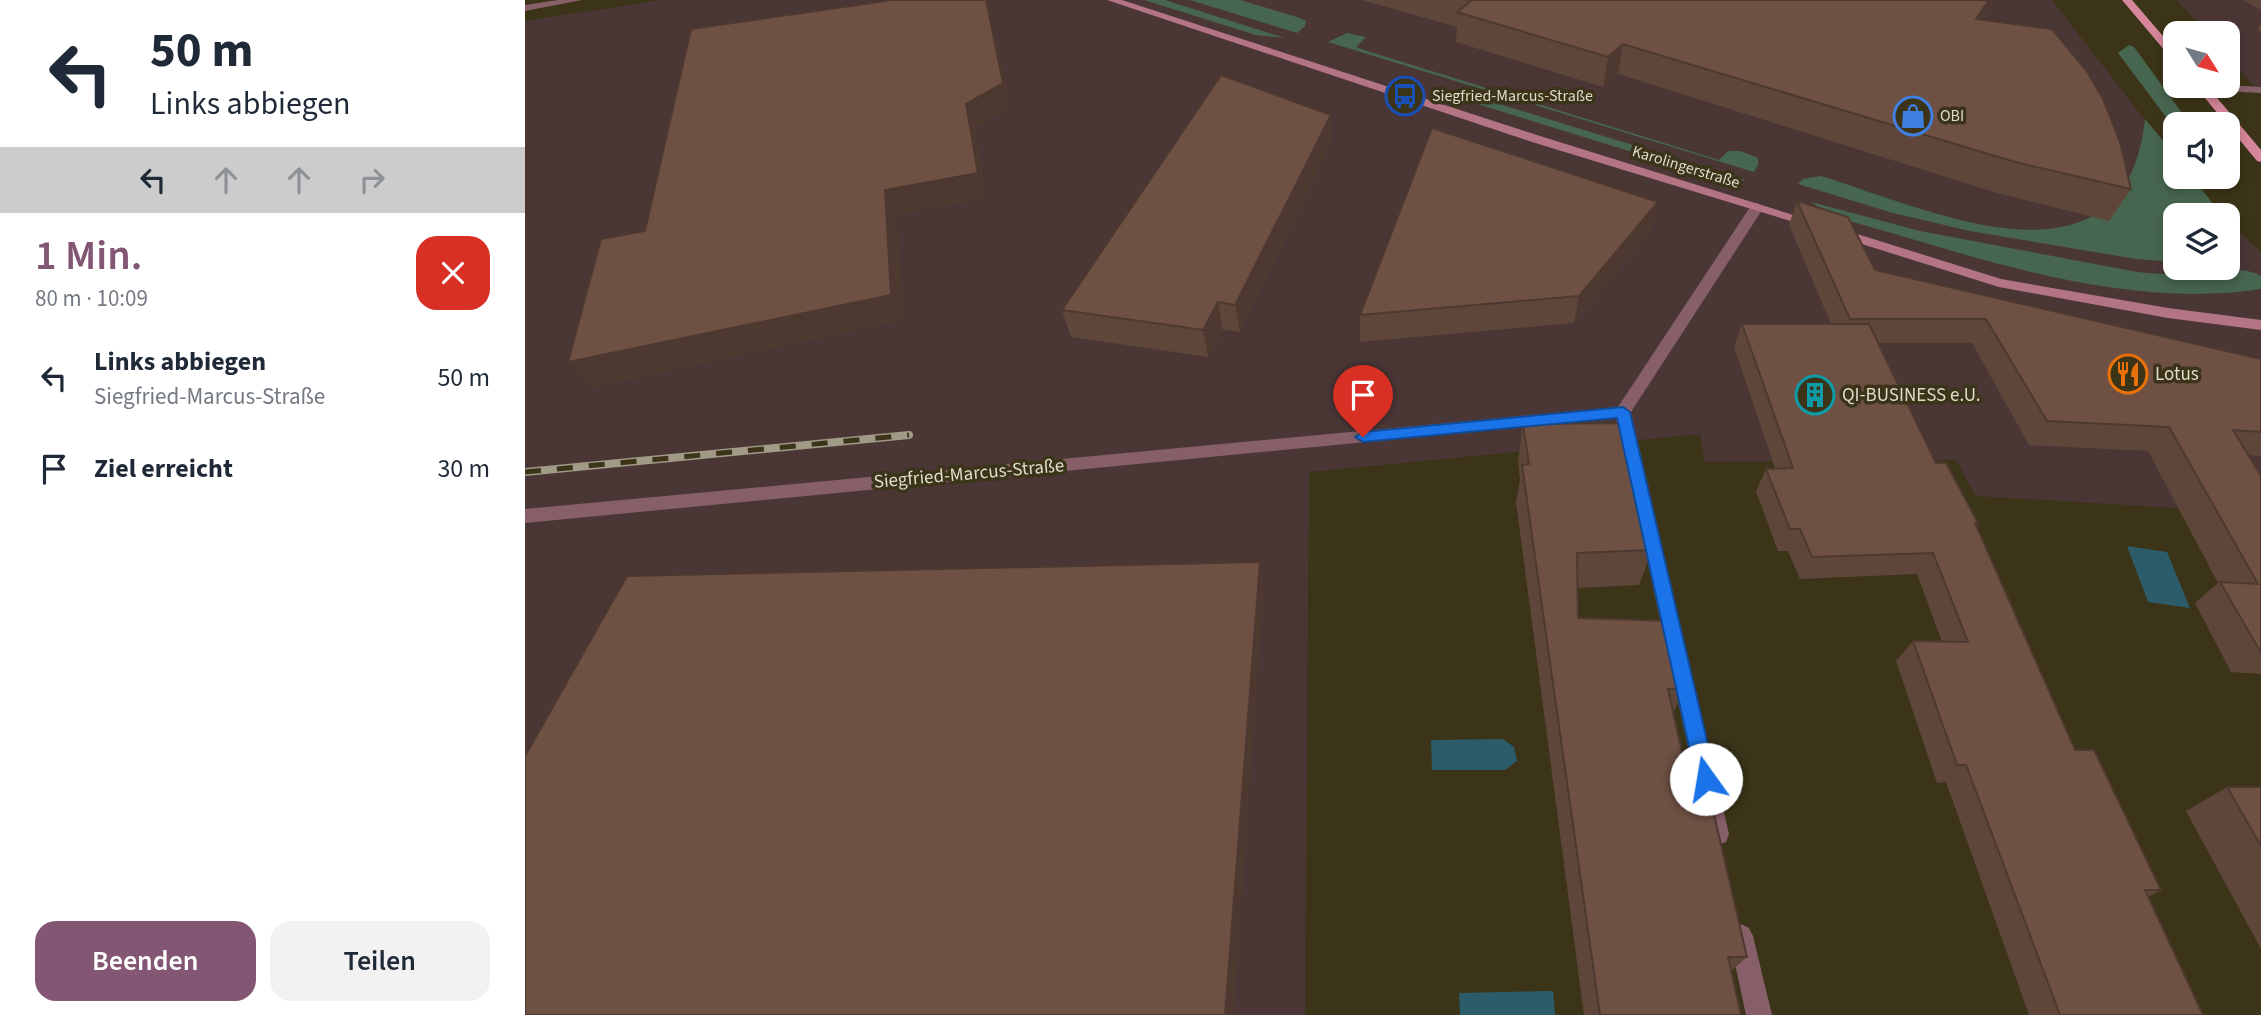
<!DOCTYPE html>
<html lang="de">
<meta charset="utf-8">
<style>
body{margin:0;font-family:"Source Sans 3",sans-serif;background:#f2f2f3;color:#1f2937;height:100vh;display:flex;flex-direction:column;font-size:26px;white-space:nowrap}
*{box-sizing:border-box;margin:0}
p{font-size:23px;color:#747a83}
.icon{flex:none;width:38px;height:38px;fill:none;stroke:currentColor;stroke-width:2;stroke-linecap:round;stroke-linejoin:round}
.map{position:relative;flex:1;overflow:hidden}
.side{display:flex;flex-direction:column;background:#fff;width:525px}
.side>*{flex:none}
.guide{background:#fff;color:#1f2937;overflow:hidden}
.needle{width:46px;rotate:127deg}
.buttons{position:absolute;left:1638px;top:21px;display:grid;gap:14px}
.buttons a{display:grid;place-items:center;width:77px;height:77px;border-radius:14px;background:#fff;box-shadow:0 4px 10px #0003;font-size:35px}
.pin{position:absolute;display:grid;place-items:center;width:60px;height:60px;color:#fff;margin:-72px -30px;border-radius:50% 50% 50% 0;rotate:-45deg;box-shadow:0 0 7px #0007}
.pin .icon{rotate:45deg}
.me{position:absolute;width:77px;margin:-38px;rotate:347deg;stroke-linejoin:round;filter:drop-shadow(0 0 5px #0008)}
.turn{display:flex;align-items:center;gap:24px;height:147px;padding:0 35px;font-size:32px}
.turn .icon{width:91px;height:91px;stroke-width:2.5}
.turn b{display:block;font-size:49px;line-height:60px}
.lanes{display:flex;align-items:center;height:66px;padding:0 35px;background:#0003;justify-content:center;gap:35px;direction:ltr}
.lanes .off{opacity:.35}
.round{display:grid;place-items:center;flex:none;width:74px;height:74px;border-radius:21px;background:#f2f2f3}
.overview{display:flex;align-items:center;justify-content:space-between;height:119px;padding:0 35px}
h1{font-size:42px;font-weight:600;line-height:52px;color:#835674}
.primary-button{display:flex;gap:14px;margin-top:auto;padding:14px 35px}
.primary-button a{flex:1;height:80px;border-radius:21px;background:#835674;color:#fff;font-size:28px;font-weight:600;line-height:80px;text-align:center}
.primary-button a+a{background:#f2f2f3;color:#1f2937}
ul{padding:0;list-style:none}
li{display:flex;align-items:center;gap:21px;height:91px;padding:0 35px}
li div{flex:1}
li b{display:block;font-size:26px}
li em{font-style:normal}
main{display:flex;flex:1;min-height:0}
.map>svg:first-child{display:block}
.commercial{fill:#4b3636}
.green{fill:#476650}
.water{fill:#2c5c6a}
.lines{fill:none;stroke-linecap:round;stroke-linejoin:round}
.street{fill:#865f68;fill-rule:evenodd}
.secondary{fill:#b37584;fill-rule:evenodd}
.primary{fill:#d5869a;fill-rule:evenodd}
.rail-casing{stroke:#a09a86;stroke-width:8}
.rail{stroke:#3b3418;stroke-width:5;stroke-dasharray:16;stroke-linecap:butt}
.wall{fill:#5f463a}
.shaded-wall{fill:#4e3930}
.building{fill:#6f5144;stroke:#4e3930;stroke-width:2}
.route{fill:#1a73e8;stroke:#114b97;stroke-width:2}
.labels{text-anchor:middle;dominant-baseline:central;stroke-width:7;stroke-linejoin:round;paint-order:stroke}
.far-poi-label{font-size:16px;fill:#dfdbcb;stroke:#3b3418;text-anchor:start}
.far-street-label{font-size:16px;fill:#dfdbcb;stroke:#3b3418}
.poi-label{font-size:19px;fill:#dfdbcb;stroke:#3b3418;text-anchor:start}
.street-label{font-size:19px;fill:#dfdbcb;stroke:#3b3418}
</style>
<main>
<section class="side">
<div class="guide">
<div class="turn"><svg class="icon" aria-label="left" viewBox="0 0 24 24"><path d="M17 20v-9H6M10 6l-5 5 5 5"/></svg><div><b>50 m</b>Links abbiegen</div></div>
<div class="lanes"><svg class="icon" aria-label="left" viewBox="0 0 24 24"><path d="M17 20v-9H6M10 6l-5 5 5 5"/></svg><svg class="icon off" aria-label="ahead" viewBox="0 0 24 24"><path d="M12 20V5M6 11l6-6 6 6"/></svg><svg class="icon off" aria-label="ahead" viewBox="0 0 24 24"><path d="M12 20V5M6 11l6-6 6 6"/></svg><svg class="icon off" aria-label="right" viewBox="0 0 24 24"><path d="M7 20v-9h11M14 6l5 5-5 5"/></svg></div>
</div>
<div class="overview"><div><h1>1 Min.</h1><p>80 m · 10:09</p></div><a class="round" style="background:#d93025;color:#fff"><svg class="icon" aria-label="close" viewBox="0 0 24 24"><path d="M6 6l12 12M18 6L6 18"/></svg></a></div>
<ul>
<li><svg class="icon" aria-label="left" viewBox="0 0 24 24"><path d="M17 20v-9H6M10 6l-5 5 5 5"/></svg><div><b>Links abbiegen</b><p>Siegfried-Marcus-Straße</p></div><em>50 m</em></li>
<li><svg class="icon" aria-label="arrive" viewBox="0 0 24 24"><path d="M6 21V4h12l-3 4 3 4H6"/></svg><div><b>Ziel erreicht</b></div><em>30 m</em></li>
</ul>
<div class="primary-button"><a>Beenden</a><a>Teilen</a></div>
</section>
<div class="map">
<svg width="1736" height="1015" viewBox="0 0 1736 1015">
<rect width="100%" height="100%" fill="#3b3418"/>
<path class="commercial" d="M136 0H1527L1650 159V268H1703V222L1736 252V513L1451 496 1431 460 1180 462 1175 434 784 472 780 1015H0V21Z
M1652 0H1736V94L1703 57V33H1682Z"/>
<path class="green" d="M619 0H640L760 38 731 35Z
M665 0H715L775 18 781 21 780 26 772 33Z
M822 33 841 37 831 47 842 51 1194 160 1203 151H1215L1233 158V165L1229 172 803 42Z
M1604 45 1609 47 1665 124H1650V129L1593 53Z
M955 98 1221 180 1204 182 949 103Z
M1620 119 1650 155V177H1667L1697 215H1650V262L1611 259 1445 231 1368 213 1273 184 1278 179 1296 176C1406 210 1600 303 1620 119Z
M1286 202 1395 231 1612 272C1635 274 1658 276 1681 275 1701 274 1716 265 1736 276V289C1617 307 1493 271 1380 237 1349 227 1313 221 1286 202Z"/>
<path class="water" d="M1602 546 1642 552 1665 608 1623 602Z
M978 739 989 747 992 761 980 770H907L906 740Z
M1028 991 1030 1015H935L934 993Z"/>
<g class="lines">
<path class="street" d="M33 0H57L0 11V5Z
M1703 85 1736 87V93L1677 90 1671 87Z
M1232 203 1239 207 1106 412 1204 834 1201 842 1193 845 1185 842 1182 834 1091 418 0 523V509L1093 407 1225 207Z
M1216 924 1224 928 1228 936 1247 1015H1221L1204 936 1208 928Z"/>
<path class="secondary" d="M582 0H597L1015 136 1294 223 1287 227 1282 226 1007 142Z
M1313 228 1476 279 1643 308 1736 320V330L1643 318 1474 287 1308 235 1306 232Z"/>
<path class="primary" d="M1597 0H1607L1650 50V59L1646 58Z
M1670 86H1682L1736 150V162L1732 161Z"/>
<defs>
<path id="rail" d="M0 472 384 435"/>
</defs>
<use href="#rail" class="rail-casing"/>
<use href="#rail" class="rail"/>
</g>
<path class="wall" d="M837 0H1469L1456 20 1606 189 1584 221 1472 193 1093 74 1078 87 931 42 932 27Z
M1718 0H1736V10Z
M1736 24V32L1732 30Z
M806 115 807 141 715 332 698 330 683 357 546 337 537 310Z
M1272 201 1350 270 1736 359V456L1723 455 1736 476V674L1706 672 1670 603 1693 583 1623 451 1504 445 1447 343H1353L1411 463 1453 523 1451 525 1550 750 1636 890 1623 897 1678 1015H1504L1421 782 1412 783 1371 661 1388 641 1417 642 1392 574 1275 579 1263 551H1253L1231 491 1241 469 1250 468 1209 347 1217 324H1306L1264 225Z
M1127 229 1049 323 835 342V315Z
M998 424 1127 550 1114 585 1053 588V618L1160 689 1148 713 1170 811 1222 957 1206 971 1216 1015H1059L991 502 995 480 993 462Z
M1702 787H1736V949L1661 811Z"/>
<path class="shaded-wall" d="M461 0H462L465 10 486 107 450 128 462 198 372 215 379 320 66 388 43 362 441 104Z
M1464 0H1469L1437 49 1451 19Z
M1098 44 1093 74 1078 87 1083 57Z
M806 115 807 141 715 332 710 305Z
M1133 202 1127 229 1049 323 1054 296Z
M693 302 698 330 683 357 678 330Z
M735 562 739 587 709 1015H700Z"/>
<path class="building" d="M367 0H461L478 83 441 104 453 173 360 190 366 295 43 362 76 239 120 231 166 29Z
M942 0H1464L1451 19 1527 29 1561 70 1578 99 1595 142 1606 189 1490 162 1098 44 1083 57 932 12 946 1Z
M696 75 806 115 710 305 693 302 678 330 537 310Z
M907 128 1133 202 1054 296 835 315Z
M1272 201 1323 217 1350 270 1736 359V432L1708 430 1736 476V652L1735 651 1695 582 1733 584 1644 427 1522 421 1461 319H1325Z
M1217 324H1344L1411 463H1421L1453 523H1450L1550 750H1569L1636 890H1620L1678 1015H1535L1441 765H1432L1388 641 1443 642 1408 553 1287 557 1275 529H1265L1241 469 1268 468Z
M1098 423 1127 550 1052 553 1053 618 1145 621 1160 689H1143L1170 811 1188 810 1222 957H1203L1216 1015H1075L997 465 1004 464 998 424Z
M735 562 700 1015H0V756L102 576Z
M1702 787H1736V846Z"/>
<path class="route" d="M1098 407 1105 412 1191 779 1188 786 1181 789 1174 786 1171 779 1092 418 838 442 830 437 838 432Z"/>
<defs>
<symbol id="bus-ring" viewBox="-11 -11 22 22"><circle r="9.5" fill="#3b3418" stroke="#1a4fb4" stroke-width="1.5"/><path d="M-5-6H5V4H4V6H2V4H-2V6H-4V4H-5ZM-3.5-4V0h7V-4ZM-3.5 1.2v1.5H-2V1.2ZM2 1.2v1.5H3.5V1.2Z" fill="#1a4fb4"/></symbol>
<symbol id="shop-ring" viewBox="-11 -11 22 22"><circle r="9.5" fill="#3b3418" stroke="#3f7fe0" stroke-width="1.5"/><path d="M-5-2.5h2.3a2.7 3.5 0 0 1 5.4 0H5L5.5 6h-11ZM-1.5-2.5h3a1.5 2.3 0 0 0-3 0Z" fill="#3f7fe0"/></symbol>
<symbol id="restaurant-ring" viewBox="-11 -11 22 22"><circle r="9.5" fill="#3b3418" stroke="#e8710a" stroke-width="1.5"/><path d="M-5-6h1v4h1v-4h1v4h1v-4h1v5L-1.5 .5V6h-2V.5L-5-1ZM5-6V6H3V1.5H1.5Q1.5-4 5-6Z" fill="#e8710a"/></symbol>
<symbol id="building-ring" viewBox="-11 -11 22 22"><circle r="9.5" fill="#3b3418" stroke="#0f9aa8" stroke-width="1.5"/><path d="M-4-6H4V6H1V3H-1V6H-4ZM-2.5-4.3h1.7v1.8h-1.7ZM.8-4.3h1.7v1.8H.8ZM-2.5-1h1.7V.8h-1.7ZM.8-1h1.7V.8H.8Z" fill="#0f9aa8"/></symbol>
</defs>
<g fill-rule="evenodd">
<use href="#bus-ring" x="858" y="74" width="44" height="44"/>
<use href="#shop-ring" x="1366" y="94" width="44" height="44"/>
<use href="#restaurant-ring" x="1581" y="352" width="44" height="44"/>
<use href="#building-ring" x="1268" y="373" width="44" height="44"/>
</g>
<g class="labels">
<g class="far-poi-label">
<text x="907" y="96">Siegfried-Marcus-Straße</text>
<text x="1415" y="116">OBI</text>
</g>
<g class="far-street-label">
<text transform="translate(1161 167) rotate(17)">Karolingerstraße</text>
</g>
<g class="poi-label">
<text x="1630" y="374">Lotus</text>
<text x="1317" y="395">QI-BUSINESS e.U.</text>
</g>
<g class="street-label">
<text transform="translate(444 474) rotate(-5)">Siegfried-Marcus-Straße</text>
</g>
</g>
</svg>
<div class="buttons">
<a><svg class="needle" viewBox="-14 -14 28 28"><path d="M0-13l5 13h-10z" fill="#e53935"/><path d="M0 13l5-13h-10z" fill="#747a83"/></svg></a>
<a><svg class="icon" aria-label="sound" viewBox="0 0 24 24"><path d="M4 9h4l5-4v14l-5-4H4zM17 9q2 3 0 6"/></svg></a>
<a><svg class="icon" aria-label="layers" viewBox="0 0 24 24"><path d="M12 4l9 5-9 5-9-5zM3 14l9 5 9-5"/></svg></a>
</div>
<div class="pin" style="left:838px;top:437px;background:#d93025"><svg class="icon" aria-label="arrive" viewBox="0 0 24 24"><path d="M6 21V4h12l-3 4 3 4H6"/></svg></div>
<svg class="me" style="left:1181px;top:779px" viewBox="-20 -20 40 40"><circle r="19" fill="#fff"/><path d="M0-13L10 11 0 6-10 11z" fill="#1a73e8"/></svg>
</div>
</main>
